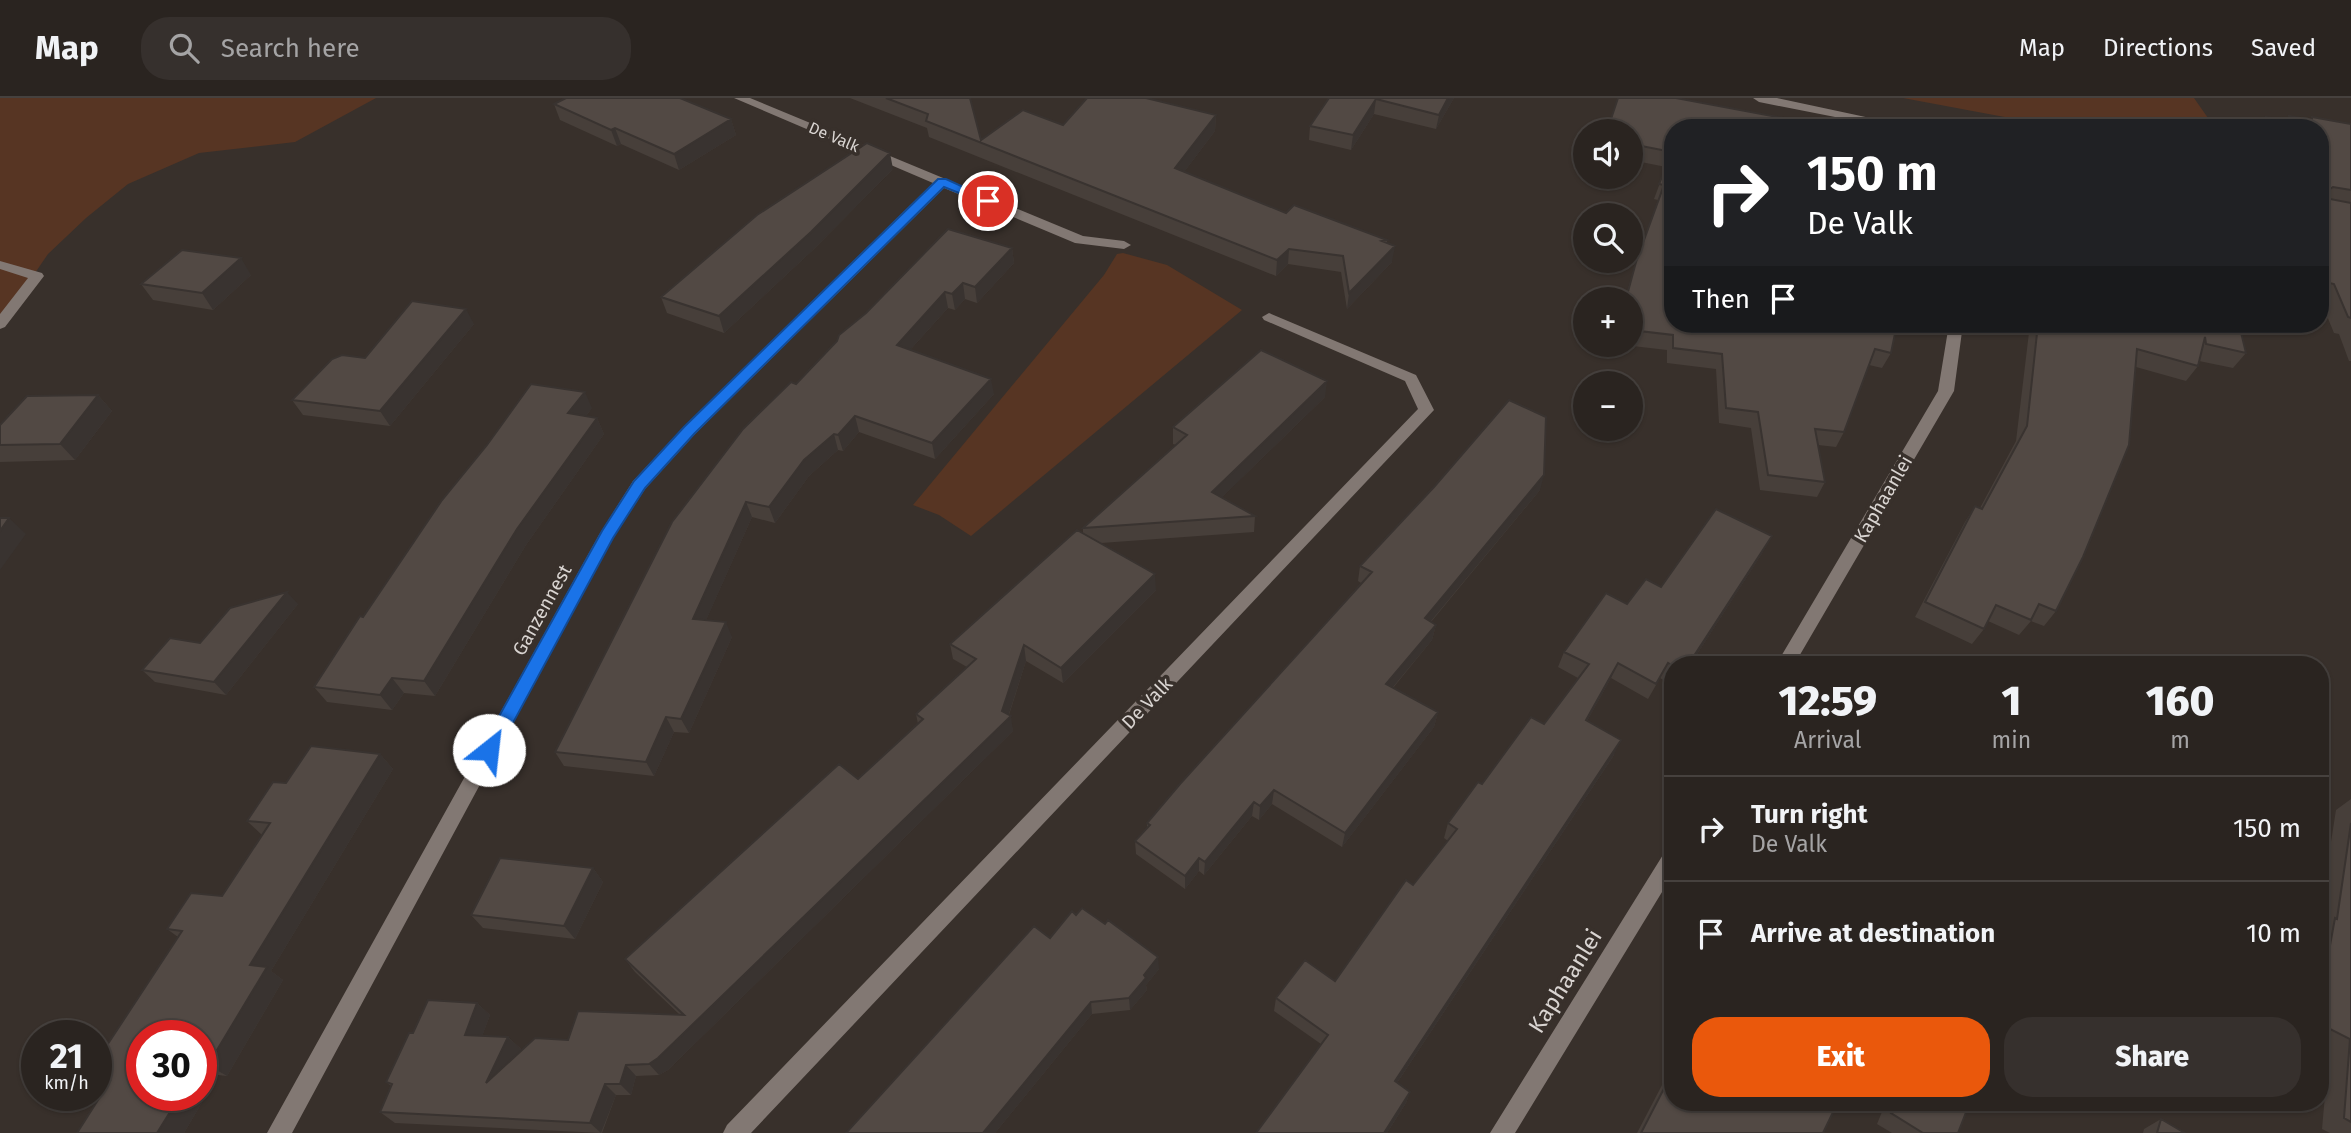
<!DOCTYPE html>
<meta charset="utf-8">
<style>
body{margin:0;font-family:"Fira Sans",sans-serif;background:#36302d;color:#f1f3f6;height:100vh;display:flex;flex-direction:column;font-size:26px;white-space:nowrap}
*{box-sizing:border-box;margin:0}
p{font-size:23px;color:#a5a4a5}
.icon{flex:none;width:38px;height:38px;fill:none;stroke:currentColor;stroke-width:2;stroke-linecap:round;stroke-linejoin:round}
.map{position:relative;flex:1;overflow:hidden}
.drawer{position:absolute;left:1664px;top:558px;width:665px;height:455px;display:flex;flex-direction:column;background:#2a2420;border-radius:28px;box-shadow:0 2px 5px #0004,0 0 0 2px #46413e}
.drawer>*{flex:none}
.guide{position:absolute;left:1664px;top:21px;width:665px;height:214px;border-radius:28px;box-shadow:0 2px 5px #0004,0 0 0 2px #46413e;background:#202124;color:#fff;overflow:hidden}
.buttons{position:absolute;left:1573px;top:21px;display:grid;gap:14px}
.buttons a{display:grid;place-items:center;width:70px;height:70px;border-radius:50%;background:#2a2420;box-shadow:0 2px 5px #0004,0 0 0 2px #46413e;font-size:35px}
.speed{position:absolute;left:21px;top:922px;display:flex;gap:14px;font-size:35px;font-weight:700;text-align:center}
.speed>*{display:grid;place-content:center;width:91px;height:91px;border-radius:50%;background:#2a2420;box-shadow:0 2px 5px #0004,0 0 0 2px #46413e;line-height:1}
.speed small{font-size:18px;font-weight:400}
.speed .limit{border:10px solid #d22;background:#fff;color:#111}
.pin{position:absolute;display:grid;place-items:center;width:60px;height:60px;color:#fff;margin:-30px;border:4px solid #fff;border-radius:50%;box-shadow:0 2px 7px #0007}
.me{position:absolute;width:77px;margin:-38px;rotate:29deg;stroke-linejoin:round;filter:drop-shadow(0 0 5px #0008)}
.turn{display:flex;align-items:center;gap:24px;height:147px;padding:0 28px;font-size:32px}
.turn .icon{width:91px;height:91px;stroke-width:2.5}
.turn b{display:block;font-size:49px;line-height:60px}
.then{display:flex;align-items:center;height:66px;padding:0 28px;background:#0003;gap:14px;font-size:26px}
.eta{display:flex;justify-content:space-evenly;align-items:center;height:119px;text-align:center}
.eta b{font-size:42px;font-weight:800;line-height:49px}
.cta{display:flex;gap:14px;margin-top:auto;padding:14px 28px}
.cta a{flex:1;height:80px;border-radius:28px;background:#ea580c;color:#fff;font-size:28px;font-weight:800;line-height:80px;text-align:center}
.cta a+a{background:#36302d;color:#f1f3f6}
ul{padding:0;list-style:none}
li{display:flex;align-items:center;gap:21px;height:105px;padding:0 28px;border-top:2px solid #46413e}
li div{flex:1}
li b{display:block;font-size:26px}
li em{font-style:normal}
header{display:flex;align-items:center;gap:42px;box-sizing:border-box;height:98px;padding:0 35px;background:#2a2420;border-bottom:2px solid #46413e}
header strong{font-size:33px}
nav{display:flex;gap:38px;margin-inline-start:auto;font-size:24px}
.search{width:490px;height:63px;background:#36302d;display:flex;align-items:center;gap:18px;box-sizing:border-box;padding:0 24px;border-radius:28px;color:#a5a4a5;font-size:26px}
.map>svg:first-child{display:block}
.green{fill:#573523}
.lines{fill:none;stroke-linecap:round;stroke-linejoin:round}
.minor{fill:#827873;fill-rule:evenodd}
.wall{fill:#473f3a;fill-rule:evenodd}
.shaded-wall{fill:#393330}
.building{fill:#524944;stroke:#393330;stroke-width:2}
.route{fill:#1a73e8;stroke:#114b97;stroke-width:2}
.labels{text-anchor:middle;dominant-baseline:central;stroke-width:7;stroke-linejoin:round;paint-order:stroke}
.far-street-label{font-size:16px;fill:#d9d4d1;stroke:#38302b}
.street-label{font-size:19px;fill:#d9d4d1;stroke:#38302b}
.near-street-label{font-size:23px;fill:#d9d4d1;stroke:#38302b}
</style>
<header>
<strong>Map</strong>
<div class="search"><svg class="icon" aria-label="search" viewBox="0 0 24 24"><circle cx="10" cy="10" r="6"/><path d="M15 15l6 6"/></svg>Search here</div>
<nav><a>Map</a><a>Directions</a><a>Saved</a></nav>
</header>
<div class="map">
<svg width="2351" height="1035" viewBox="0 0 2351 1035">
<rect width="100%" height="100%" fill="#38302b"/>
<path class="green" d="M0 0H376L295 44 199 55 128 86 86 120 48 156 0 226Z
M1903 0H2194L2215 30H2063Z
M1123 155 1167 167 1242 212 971 438 939 417 913 407 1104 177 1117 156Z"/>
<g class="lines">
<path class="minor" d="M734 0H750L1083 138 1124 143 1131 147 1124 151 1075 145 944 90 694 337 645 391 613 440 292 1035H267L599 437 633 383 684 329 933 85Z
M1753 0H1777L1917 30H1891L1759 4Z
M0 163 42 175 44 178 5 229 0 231V216L28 180 0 171Z
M1269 215 1416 277 1434 312 751 1035H723L727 1027 1418 311 1405 283 1264 222 1262 219Z
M1949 226H1963L1954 293 1794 567H1776L1938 293Z
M1673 749V776L1515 1035H1490L1666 752Z"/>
</g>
<path class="wall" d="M850 0H970L981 42 1063 27 1216 17 1215 33 1184 74 1286 115 1387 142V145L1392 164 1347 211 1341 174 1288 166 1276 178 929 39 927 30Z
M1329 0H1454L1436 31 1374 16 1351 52 1309 42 1310 28Z
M554 6 731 21 736 37 679 72 621 46 617 48 560 22Z
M2289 18 2310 22 2312 19 2351 26V263H2349L2339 236 2334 235 2320 201V30H2258L2266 19 2287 22Z
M1673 30V226L1806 234 1809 226H1897L1891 255 1882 270 1869 267 1844 334 1836 349 1818 347 1825 384 1817 399 1760 392 1751 330 1719 325 1716 271 1667 265V252L1624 247H1631V201H1625L1636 164 1658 102 1654 101 1666 69 1631 62V33Z
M893 71 815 150 724 235 667 215 661 199Z
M1012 150 1014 165 977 205 965 201 955 212 948 210 910 252 994 296 935 361 859 334 843 353 838 352 809 378 775 425 752 419 706 522 732 539 689 635 674 634 654 678 564 668 555 654 796 286Z
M251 177 213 212 153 202 141 186Z
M474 226 390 328 303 317 292 302 365 260Z
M2030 226H2239L2246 255 2233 270 2199 263 2198 268 2186 283 2136 269 2056 513 2044 528 2031 523 2019 537 1988 523 1984 531 1972 546 1915 519 1965 424 1975 408 1980 410 2016 343Z
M98 297 112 313 75 362 0 364V327Z
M1325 299 1222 399 1255 418 1254 434 1101 445 1156 492 1063 585 1026 563 1009 617 1013 633 668 972 659 977 636 978 631 997H616L602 1035 395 1025 380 1014 391 988 386 984 413 935 477 905 490 917 482 938 508 939 521 951 519 955 568 942 680 917 635 874 625 861 858 681 918 626 916 616 967 569 953 561 950 546 1083 435V430L1176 347 1173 346V329Z
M592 310 586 318 597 320 604 336 526 447 435 598 404 595 392 612 327 604 314 589 363 519Z
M1540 392 1431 524 1436 527 1432 542 1393 590 1438 614 1434 629 1342 749 1272 706 1259 722 1252 718 1204 777 1199 773 1185 791 1136 756 1135 743 1147 730V725L1361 485 1358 483 1360 468Z
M1763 454 1690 567H1673V587L1660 580 1648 601 1611 580 1587 623 1614 657 1397 985 1410 994 1406 1005 1387 1035H1256L1321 946 1274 913 1276 900 1335 883 1448 743 1444 740 1448 725 1482 686 1544 626 1578 580 1558 569 1564 554 1627 506 1661 489Z
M298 506 226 597 155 584 142 572 200 545Z
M311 648 380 656 393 671 271 873 283 882 227 978 218 977 184 1035H77L106 990 96 985V964L178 839 167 831 191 795 222 798 262 737 247 723 273 684 286 685ZM142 938H201V998H142Z
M2351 701V1035H2330L2322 1031 2329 952 2320 948V814L2336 712Z
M593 770 603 784 575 841 483 830 471 817Z
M1076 817 1159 871 1146 887 1147 892 1130 912 1092 916 995 1035H846L1050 840Z
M1673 966V1004L1823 1035H1637Z
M1886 1004H1970L1958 1035H1892L1877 1026Z
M2161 1021 2185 1035H2143L2144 1031Z"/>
<path class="shaded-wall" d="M1448 0H1454L1436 31 1439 17Z
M1376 1 1374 16 1351 52 1353 37Z
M1216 17 1215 33 1175 86V70Z
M731 21 736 37 679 72 674 56Z
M615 30 621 46 617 48 611 32Z
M890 55 893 71 815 150 724 235 719 218Z
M1395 148 1392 164 1347 211 1349 195Z
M1012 150 1014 165 977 205 975 189Z
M1289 151 1288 166 1276 178 1277 162Z
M241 160 251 177 213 212 202 195Z
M963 185 965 201 955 212 952 196Z
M945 194 948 210 900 263 897 247Z
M466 211 474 226 390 328 380 313Z
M991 281 994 296 935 361 932 345Z
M1327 283 1325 299 1211 410 1212 394Z
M585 294 592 310 576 331 568 315Z
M98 297 112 313 75 362 60 346Z
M855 318 859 334 843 353 838 337Z
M597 320 604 336 526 447 435 598 424 583 517 431Z
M834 336 838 352 809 378 775 425 769 409 804 362Z
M1544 377 1540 392 1421 535 1425 520Z
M746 404 752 419 700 536 693 521Z
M9 420 26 436 0 472V433Z
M1772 438 1763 454 1690 567H1688Z
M1155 476 1156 492 1063 585 1061 570Z
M287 494 298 506 226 597 214 584Z
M726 524 732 539 689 635 681 621Z
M1436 527 1432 542 1383 601 1386 586Z
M1024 547 1026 563 1007 622 1011 618 1013 633 668 972 659 977 649 966 1002 613Z
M1618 565 1611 580 1579 637 1586 622Z
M392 580 404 595 392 612 380 597Z
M1438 614 1434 629 1342 749 1345 735Z
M666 619 674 634 654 678 646 664Z
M1621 642 1614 657 1391 994 1395 983Z
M380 656 393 671 271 873 283 882 227 978 208 967 250 867Z
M1274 692 1272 706 1259 722 1260 708Z
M1254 704 1252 718 1204 777 1205 764Z
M1199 760V773L1185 791V778Z
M593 770 603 784 575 841 564 828Z
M1158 859 1159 871 1146 887 1147 892 1130 912 1129 900 1144 877Z
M1091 904 1092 916 995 1035H983Z
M477 905 490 917 478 949 465 937Z
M508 939 521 951 499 996 486 985Z
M201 967 218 977 184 1035H157L180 998H201Z
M626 967 636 978 631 997 620 986Z
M605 986 616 997 601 1035 590 1025Z
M1410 994 1406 1005 1387 1035H1384Z"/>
<path class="building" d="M566 0H680L731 21 674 56 615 30 611 32 554 6Z
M886 0H970L981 42 1023 12 1063 27 1087 0H1146L1216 17 1175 70 1286 115 1294 107 1387 142 1382 143 1395 148 1349 195 1343 158 1289 151 1277 162 926 23 928 16Z
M1329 0H1448L1439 17 1376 1 1353 37 1310 28Z
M1618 0H1676L1831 29V30H1673V226H1770L1809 235 1812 226H1897L1891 255 1875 251 1844 334 1815 331 1825 384 1768 377 1758 314 1726 310 1722 256 1673 250V237L1631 232V201H1626L1636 164 1664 87 1659 86 1672 54 1631 46V33H1607Z
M2289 18 2312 22V19L2351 26V92L2333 89 2330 91V101L2351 105V220L2348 219 2334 186 2321 183 2320 181V30H2269L2266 19 2290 23Z
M867 45 890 55 811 134 719 218 661 199 757 117Z
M948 131 1012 150 975 189 963 185 952 196 945 194 897 247 991 281 932 345 855 318 838 337 834 336 804 362 769 409 746 404 693 521 726 524 681 621 666 619 646 664 555 654 672 424 743 331 791 284 796 286 837 243 839 237 866 215Z
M182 152 241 160 202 195 141 186Z
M412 203 466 211 380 313 292 302 332 261 342 257 365 260Z
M2038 226H2239L2246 255 2206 246 2205 239 2198 268 2137 251 2129 347 2083 459 2056 513 2039 506 2031 522 1996 507 1984 531 1925 504 1975 408 1982 411 2027 328Z
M1261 252 1327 283 1212 394 1255 418 1083 430 1187 337 1173 329Z
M531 286 585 294 568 315 597 320 517 431 424 583 392 580 380 597 314 589 360 518 363 519 442 402 487 347Z
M98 297 60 346 0 347V327L27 298Z
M1509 302 1546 319 1544 377 1425 520 1436 527 1386 586 1438 614 1345 735 1274 692 1260 708 1254 704 1205 764 1199 760 1185 778 1135 743 1150 727 1147 725 1180 686 1372 474 1360 468 1434 389Z
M1716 411 1772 438 1688 567 1673 568 1668 565 1656 586 1618 565 1586 622 1621 642 1395 983 1410 994 1384 1035H1256L1328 937 1276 900 1305 862 1335 883 1406 782 1413 787 1457 731 1448 725 1478 684 1482 686 1531 619 1544 626 1589 566 1564 554 1606 495 1627 506 1646 481 1661 489Z
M0 420H9L0 433Z
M1077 432 1155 476 1061 570 1024 547 1002 613 1011 618 658 960 649 966 626 967 620 986H605L590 1025 380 1014 392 986 386 984 409 935H413L428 902 477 905 465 937 508 939 486 985 535 940 568 942 578 913 684 917 625 861 839 666 858 681 923 621 916 616 976 561 950 546Z
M287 494 214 584 142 572 170 540 200 545 230 510Z
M311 648 380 656 250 867 267 869 208 967 201 966V938H142V998H180L157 1035H77L110 983 96 981V964L182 833 167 831 191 795 222 798 270 725 247 723 273 684 286 685Z
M2351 725V1024L2344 1020 2350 941 2320 926V902L2335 820 2337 821Z
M500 760 593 770 564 828 471 817Z
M1082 810 1105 826 1108 822 1158 859 1144 877 1146 880 1129 900 1091 904 983 1035H846L1034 828 1050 840 1072 813 1076 817Z
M1673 973V1004H1835L1837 1006 1823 1035H1641Z
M1896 1004H1970L1958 1035H1923L1891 1015Z
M2161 1021 2185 1035H2157Z"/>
<path class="route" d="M938 81H946L994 103 984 105 944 89 694 336 645 390 613 440 495 658 489 660 483 658 480 652 483 647 602 433 634 383 684 329Z"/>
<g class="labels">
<g class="far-street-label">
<text transform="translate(834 39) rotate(23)">De Valk</text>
</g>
<g class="street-label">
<text transform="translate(1883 401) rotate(-60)">Kaphaanlei</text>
<text transform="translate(542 512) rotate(-61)">Ganzennest</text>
<text transform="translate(1147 605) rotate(-46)">De Valk</text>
</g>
<g class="near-street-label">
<text transform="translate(1565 883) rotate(-58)">Kaphaanlei</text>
</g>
</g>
</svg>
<div class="buttons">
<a><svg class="icon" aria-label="sound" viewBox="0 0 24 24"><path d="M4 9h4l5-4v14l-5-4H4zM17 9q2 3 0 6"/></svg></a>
<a><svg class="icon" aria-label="search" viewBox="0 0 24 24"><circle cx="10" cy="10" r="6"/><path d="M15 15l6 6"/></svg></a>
<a>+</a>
<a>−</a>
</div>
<div class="speed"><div>21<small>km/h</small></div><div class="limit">30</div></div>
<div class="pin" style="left:988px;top:103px;background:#d93025"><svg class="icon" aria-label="arrive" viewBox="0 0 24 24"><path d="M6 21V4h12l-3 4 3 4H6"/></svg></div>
<svg class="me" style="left:489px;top:652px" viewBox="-20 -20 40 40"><circle r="19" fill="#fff"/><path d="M0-13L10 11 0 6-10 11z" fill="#1a73e8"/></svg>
<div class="guide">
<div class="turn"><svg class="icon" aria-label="right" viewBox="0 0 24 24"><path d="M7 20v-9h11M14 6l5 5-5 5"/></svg><div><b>150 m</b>De Valk</div></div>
<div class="then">Then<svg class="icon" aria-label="arrive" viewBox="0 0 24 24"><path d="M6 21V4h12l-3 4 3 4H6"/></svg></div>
</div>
<section class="drawer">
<div class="eta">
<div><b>12:59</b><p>Arrival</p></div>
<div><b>1</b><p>min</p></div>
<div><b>160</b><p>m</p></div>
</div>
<ul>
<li><svg class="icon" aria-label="right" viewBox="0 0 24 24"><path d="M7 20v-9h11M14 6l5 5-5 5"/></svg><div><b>Turn right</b><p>De Valk</p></div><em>150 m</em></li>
<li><svg class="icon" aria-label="arrive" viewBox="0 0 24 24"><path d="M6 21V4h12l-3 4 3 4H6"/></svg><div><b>Arrive at destination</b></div><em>10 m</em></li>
</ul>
<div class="cta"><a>Exit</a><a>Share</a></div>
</section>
</div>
